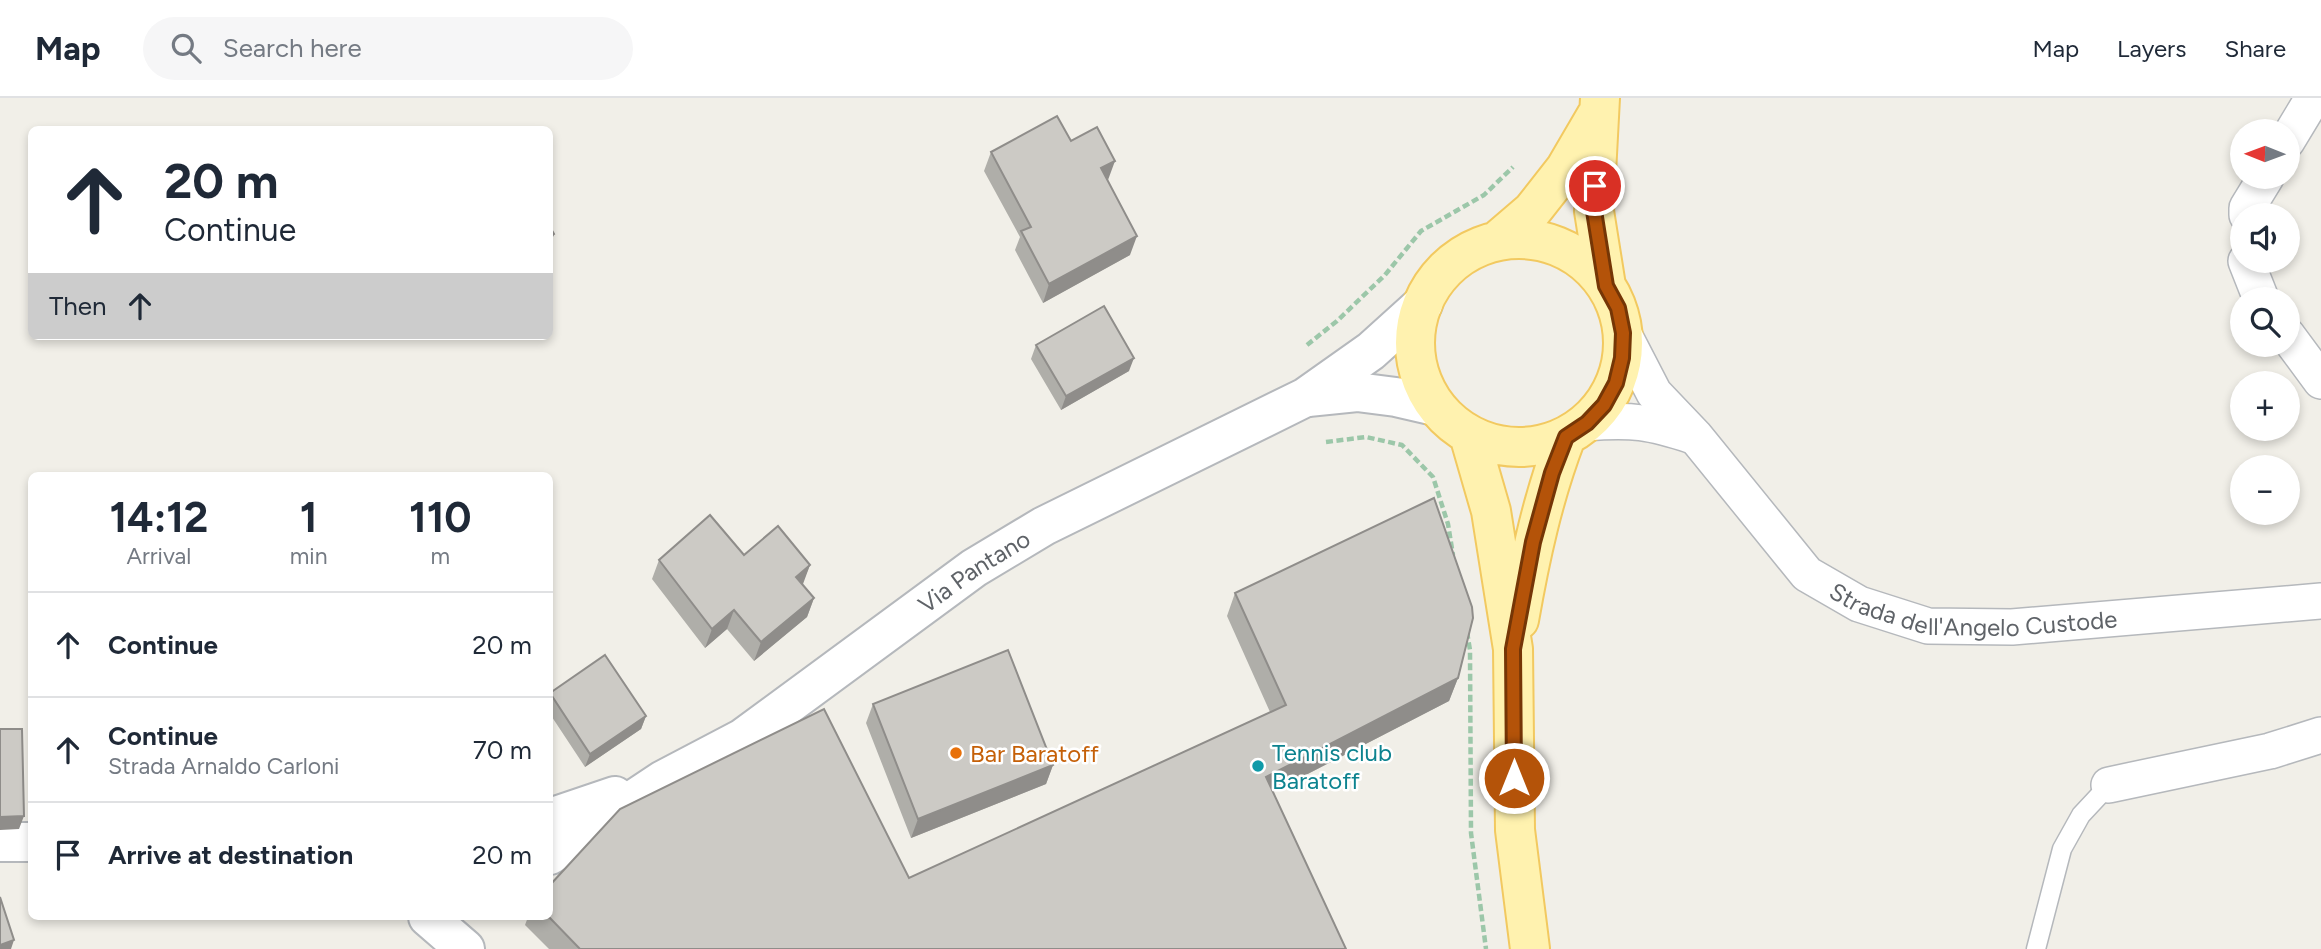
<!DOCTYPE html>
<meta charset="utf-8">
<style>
body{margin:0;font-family:Figtree,sans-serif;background:#f6f6f7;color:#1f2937;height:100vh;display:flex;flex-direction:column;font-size:26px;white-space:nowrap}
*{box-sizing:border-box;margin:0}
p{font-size:23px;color:#747a83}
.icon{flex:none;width:38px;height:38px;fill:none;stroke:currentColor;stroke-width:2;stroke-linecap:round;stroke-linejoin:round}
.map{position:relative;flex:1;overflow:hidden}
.panel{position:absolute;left:28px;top:374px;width:525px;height:448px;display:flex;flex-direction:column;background:#fff;border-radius:10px;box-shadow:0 4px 10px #0003}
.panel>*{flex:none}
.guide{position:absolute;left:28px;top:28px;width:525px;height:214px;border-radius:10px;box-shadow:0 4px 10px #0003;background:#fff;color:#1f2937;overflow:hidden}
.needle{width:46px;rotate:271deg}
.tools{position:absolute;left:2230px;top:21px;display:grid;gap:14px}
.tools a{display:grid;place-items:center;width:70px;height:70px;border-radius:50%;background:#fff;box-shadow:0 4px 10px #0003;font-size:35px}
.pin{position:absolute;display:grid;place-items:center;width:60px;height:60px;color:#fff;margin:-30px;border:4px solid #fff;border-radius:50%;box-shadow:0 2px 7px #0007}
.me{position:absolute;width:77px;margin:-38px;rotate:0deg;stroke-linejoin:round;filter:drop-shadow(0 0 5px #0008)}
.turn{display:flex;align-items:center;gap:24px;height:147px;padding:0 21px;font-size:32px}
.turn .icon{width:91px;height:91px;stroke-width:2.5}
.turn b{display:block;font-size:49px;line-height:60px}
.then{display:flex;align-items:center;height:66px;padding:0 21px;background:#0003;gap:14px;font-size:26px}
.eta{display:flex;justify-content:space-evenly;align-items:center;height:119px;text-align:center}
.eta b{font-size:42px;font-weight:700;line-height:49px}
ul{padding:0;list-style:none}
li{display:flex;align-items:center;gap:21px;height:105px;padding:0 21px;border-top:2px solid #e0e1e3}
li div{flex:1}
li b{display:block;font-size:26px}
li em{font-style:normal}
header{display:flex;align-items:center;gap:42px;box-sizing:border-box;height:98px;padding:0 35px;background:#fff;border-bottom:2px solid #e0e1e3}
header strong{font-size:33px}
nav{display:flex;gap:38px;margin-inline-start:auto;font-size:24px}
.search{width:490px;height:63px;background:#f6f6f7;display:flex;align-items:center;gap:18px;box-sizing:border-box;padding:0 24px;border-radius:38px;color:#747a83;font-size:26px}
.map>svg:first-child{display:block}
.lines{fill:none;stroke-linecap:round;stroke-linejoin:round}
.service-casing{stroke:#b5b8bc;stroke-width:21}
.minor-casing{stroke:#b5b8bc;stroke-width:38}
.tertiary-casing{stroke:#b5b8bc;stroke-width:42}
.primary-casing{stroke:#f2c960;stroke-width:42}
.path{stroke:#9cc7a9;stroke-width:4.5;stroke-dasharray:7 3.5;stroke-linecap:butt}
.service{stroke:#fff;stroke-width:18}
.minor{stroke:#fff;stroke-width:35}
.tertiary{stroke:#fff;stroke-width:38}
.primary{stroke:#fff2af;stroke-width:38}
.wall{fill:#afaea9}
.shaded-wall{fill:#8f8d8a}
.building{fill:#cccac5;stroke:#8f8d8a;stroke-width:2}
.route-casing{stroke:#753606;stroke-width:18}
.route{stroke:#b45309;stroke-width:12}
.food-dot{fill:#e8710a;stroke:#fff;stroke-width:2.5}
.culture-dot{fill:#0f9aa8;stroke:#fff;stroke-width:2.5}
.labels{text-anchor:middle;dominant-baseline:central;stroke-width:5;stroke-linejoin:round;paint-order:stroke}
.street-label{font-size:24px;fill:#5f6368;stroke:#fff}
.culture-label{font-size:24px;fill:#0d838f;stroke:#fff;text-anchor:start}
.food-label{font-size:24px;fill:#c56008;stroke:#fff;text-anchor:start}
</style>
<header>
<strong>Map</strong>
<div class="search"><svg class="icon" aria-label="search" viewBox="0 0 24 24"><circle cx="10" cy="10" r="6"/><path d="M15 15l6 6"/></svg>Search here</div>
<nav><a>Map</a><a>Layers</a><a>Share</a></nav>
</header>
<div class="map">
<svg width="2321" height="851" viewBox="0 0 2321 851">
<rect width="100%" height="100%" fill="#f1efe8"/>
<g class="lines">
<defs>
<path id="service" d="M2036 851 2062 751 2081 717 2109 687"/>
<g id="minor">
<path d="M2287 43 2313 0"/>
<path d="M2247 117V110L2266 79"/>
<path d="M2246 163 2261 201"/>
<path id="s1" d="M1623 235 1654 295 1695 338 1807 476 1859 506 1928 528 2012 529 2321 503"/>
<path d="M2287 237 2321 283"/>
<path d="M1587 325C1632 321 1650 324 1693 338"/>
<path d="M2109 687 2270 653 2321 637"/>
</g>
<g id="tertiary">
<path d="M1308 299 1357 294 1396 299 1435 308"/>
<path d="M550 720 615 698"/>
<path d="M0 744H32"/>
<path id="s2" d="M550 757 663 682 743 640 974 470 1044 428 1306 299 1371 253 1423 206"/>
<path d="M428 819 465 851"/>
</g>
<path id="primary" d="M1600 0 1594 113 1606 188
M1415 245a104 104 0 1 1 208 0a104 104 0 1 1-208 0Z
M1497 143 1532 113 1565 71 1596 18
M1469 337 1491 413 1513 551 1515 732 1530 851
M1519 522C1530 459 1543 399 1566 339"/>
</defs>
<use href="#service" class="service-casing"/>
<use href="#minor" class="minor-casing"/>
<use href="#tertiary" class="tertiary-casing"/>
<use href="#primary" class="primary-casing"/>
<path class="path" d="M1307 247 1337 223 1385 177 1421 133 1484 97 1513 69
M1326 344 1366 339 1402 347 1433 379 1448 426 1453 457
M1467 534 1470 552 1471 735 1486 851"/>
<use href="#service" class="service"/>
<use href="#minor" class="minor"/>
<use href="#tertiary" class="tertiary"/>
<use href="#primary" class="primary"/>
</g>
<path class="wall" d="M1071 43 1107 82 1130 157 1043 205 1015 152 1020 139 984 73 991 54Z
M1036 247 1129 273 1061 312 1031 261Z
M744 457 810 467 802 486 814 500 807 519 754 563 727 531 705 550 652 481 659 462Z
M1235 495 1458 580 1449 603 1273 694 1346 851H549L525 827 528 819H550L909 780 1270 614 1227 518Z
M550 595 646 618 641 631 585 669 550 616Z
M873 606 1053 667 1046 686 911 740 866 625Z"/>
<path class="shaded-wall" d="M1115 63 1108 82 1101 70Z
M554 136 550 149V139Z
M1137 138 1130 157 1043 205 1049 186Z
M1134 260 1129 273 1061 312 1066 298Z
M810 467 803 486 789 498 796 479Z
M814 500 807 519 754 563 761 544Z
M734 512 727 531 705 550 712 531Z
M1458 580 1449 603 1257 702 1266 679Z
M646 618 641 631 585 669 590 656Z
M1053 667 1046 686 911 740 918 721Z
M24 718 19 731 0 732V719Z
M14 842 11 851H0V847Z"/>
<path class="building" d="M1057 18 1071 43 1097 29 1115 63 1101 70 1137 138 1049 186 1021 133 1031 129 991 54Z
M550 129 554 136 550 139Z
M1104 208 1134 260 1066 298 1036 247Z
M1434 400 1472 509 1473 520 1458 580 1266 679 1346 851H580L549 819 550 787 620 711 824 611 909 780 1286 607 1235 495Z
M710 417 744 457 778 428 810 467 796 479 814 500 761 544 734 512 712 531 659 462Z
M1008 552 1053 667 918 721 873 606Z
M605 557 646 618 590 656 550 595Z
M0 631H22L24 718 0 719Z
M0 799 14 842 0 847Z"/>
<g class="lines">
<defs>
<path id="route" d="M1514 680 1513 551 1533 444 1552 375 1566 339 1587 325 1604 307 1616 285 1622 260 1623 235 1618 210 1606 188 1594 113 1595 88"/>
</defs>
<use href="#route" class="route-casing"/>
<use href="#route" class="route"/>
</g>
<circle class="food-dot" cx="956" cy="655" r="7"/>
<circle class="culture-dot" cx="1258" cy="668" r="7"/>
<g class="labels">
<g class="street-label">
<text stroke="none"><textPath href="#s2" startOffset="511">Via Pantano</textPath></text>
<text stroke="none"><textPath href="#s1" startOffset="480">Strada dell'Angelo Custode</textPath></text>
</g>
<g class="culture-label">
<text x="1272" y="654">Tennis club<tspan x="1272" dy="28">Baratoff</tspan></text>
</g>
<g class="food-label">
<text x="970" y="655">Bar Baratoff</text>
</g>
</g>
</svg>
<div class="tools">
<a><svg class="needle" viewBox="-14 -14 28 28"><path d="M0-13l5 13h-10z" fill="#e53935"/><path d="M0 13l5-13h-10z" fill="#747a83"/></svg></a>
<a><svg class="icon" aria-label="sound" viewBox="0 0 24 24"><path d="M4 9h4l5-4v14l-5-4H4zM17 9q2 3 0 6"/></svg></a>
<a><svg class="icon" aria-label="search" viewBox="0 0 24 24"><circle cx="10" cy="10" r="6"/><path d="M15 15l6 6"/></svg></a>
<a>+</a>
<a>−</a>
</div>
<div class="pin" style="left:1595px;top:88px;background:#d93025"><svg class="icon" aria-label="arrive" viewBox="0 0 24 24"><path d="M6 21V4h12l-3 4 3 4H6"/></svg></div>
<svg class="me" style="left:1514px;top:680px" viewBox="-20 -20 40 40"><circle r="17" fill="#b45309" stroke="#fff" stroke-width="3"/><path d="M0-11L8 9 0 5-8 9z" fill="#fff"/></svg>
<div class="guide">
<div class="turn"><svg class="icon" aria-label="ahead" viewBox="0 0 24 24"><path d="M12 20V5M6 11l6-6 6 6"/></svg><div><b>20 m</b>Continue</div></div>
<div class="then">Then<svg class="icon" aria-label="ahead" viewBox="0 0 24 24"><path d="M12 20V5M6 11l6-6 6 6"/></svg></div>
</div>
<section class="panel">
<div class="eta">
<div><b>14:12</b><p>Arrival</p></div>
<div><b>1</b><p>min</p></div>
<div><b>110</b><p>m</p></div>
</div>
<ul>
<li><svg class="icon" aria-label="ahead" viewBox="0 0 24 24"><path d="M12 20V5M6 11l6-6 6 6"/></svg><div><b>Continue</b></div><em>20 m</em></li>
<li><svg class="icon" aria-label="ahead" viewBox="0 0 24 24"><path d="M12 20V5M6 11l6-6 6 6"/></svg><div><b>Continue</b><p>Strada Arnaldo Carloni</p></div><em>70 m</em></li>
<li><svg class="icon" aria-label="arrive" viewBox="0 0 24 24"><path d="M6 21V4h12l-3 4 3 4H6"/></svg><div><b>Arrive at destination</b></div><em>20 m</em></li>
</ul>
</section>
</div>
